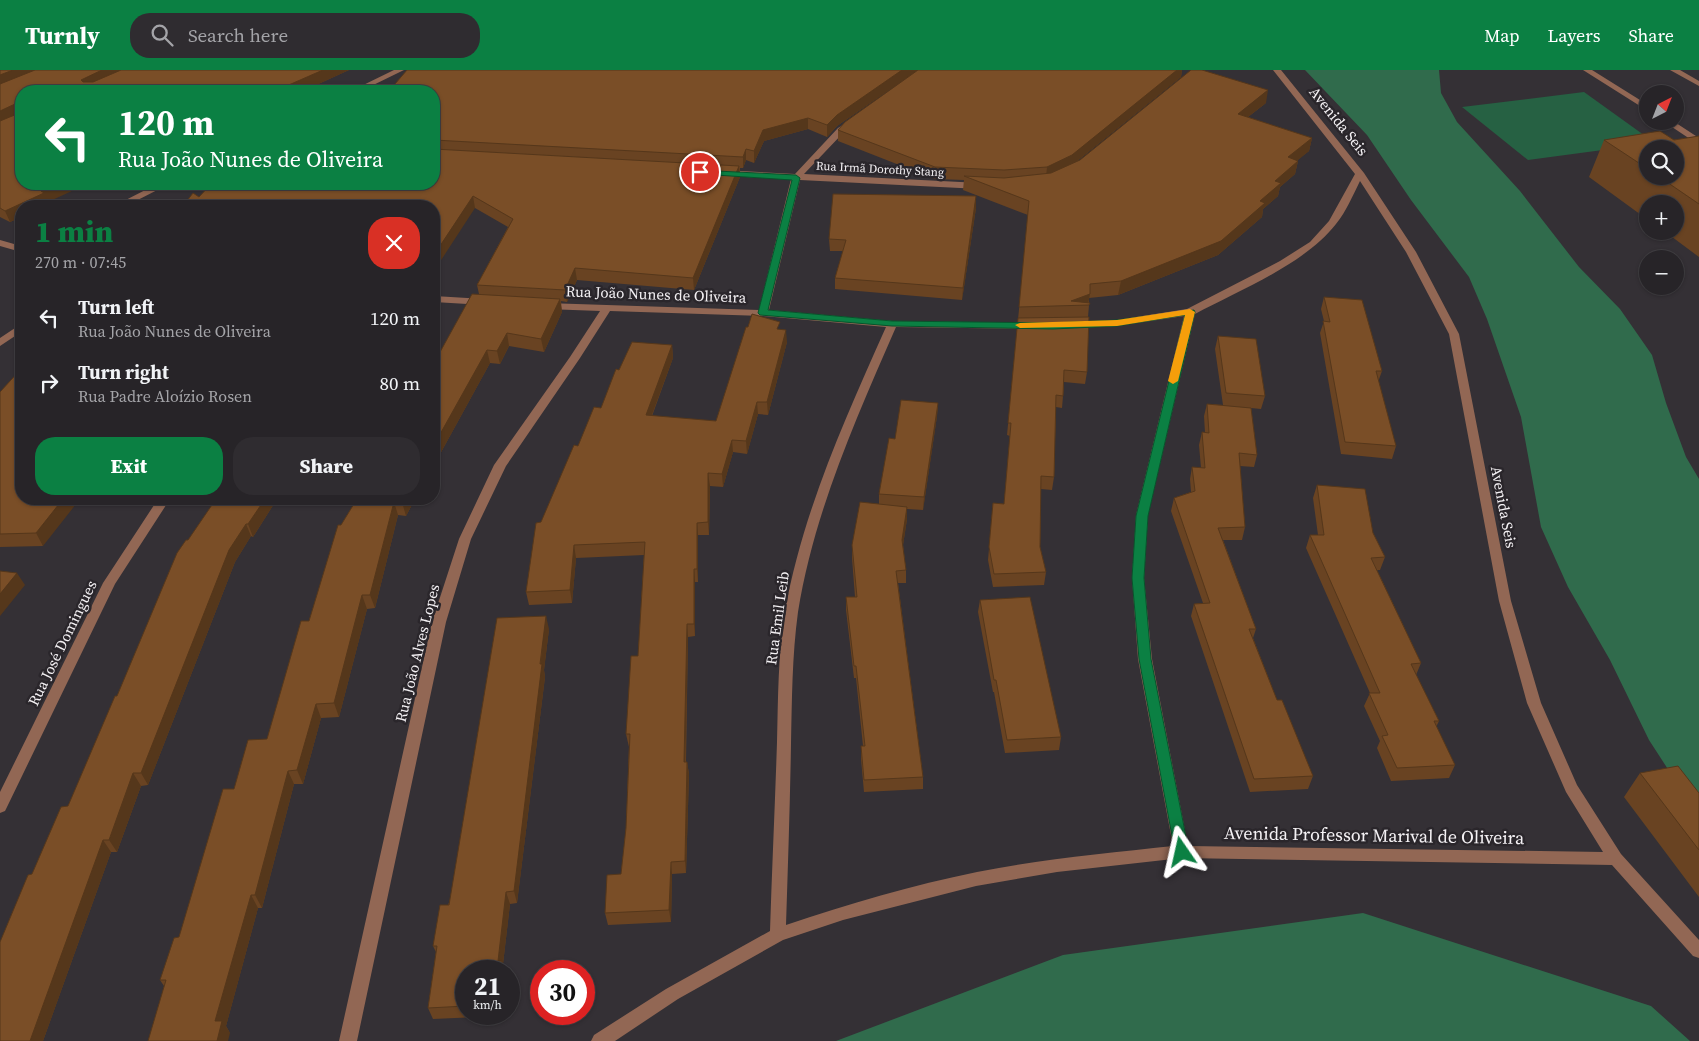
<!DOCTYPE html>
<meta charset="utf-8">
<style>
body{margin:0;font-family:"Source Serif 4",serif;background:#2f2c30;color:#f1f3f6;height:100vh;display:flex;flex-direction:column;font-size:19px;white-space:nowrap}
*{box-sizing:border-box;margin:0}
p{font-size:16px;color:#a4a4a8}
.icon{flex:none;width:28px;height:28px;fill:none;stroke:currentColor;stroke-width:2;stroke-linecap:round;stroke-linejoin:round}
.map{position:relative;flex:1;overflow:hidden}
.details{position:absolute;left:15px;top:130px;width:425px;height:305px;display:flex;flex-direction:column;background:#272428;border-radius:20px;box-shadow:0 1px 4px #0004,0 0 0 1px #434145}
.details>*{flex:none}
.guide{position:absolute;left:15px;top:15px;width:425px;height:105px;border-radius:20px;box-shadow:0 1px 4px #0004,0 0 0 1px #434145;background:#0b8043;color:#fff;overflow:hidden}
.needle{width:32px;rotate:42deg}
.fabs{position:absolute;left:1639px;top:15px;display:grid;gap:10px}
.fabs a{display:grid;place-items:center;width:45px;height:45px;border-radius:50%;background:#272428;box-shadow:0 1px 4px #0004,0 0 0 1px #434145;font-size:25px}
.speed{position:absolute;left:455px;top:890px;display:flex;gap:10px;font-size:25px;font-weight:700;text-align:center}
.speed>*{display:grid;place-content:center;width:65px;height:65px;border-radius:50%;background:#272428;box-shadow:0 1px 4px #0004,0 0 0 1px #434145;line-height:1}
.speed small{font-size:12px;font-weight:400}
.speed .limit{border:8px solid #d22;background:#fff;color:#111}
.pin{position:absolute;display:grid;place-items:center;width:42px;height:42px;color:#fff;margin:-21px;border:2px solid #fff;border-radius:50%;box-shadow:0 1px 5px #0007}
.me{position:absolute;width:55px;margin:-28px;rotate:349deg;stroke-linejoin:round;filter:drop-shadow(0 0 4px #0008)}
.turn{display:flex;align-items:center;gap:18px;height:105px;padding:0 20px;font-size:22px}
.turn .icon{width:65px;height:65px;stroke-width:2.5}
.turn b{display:block;font-size:35px;line-height:42px}
.round{display:grid;place-items:center;flex:none;width:52px;height:52px;border-radius:20px;background:#2f2c30}
.overview{display:flex;align-items:center;justify-content:space-between;height:85px;padding:0 20px}
h1{font-size:30px;font-weight:800;line-height:38px;color:#0b8043}
.button{display:flex;gap:10px;margin-top:auto;padding:10px 20px}
.button a{flex:1;height:58px;border-radius:20px;background:#0b8043;color:#fff;font-size:20px;font-weight:800;line-height:58px;text-align:center}
.button a+a{background:#2f2c30;color:#f1f3f6}
ul{padding:0;list-style:none}
li{display:flex;align-items:center;gap:15px;height:65px;padding:0 20px}
li div{flex:1}
li b{display:block;font-size:19px}
li em{font-style:normal}
header{display:flex;align-items:center;gap:30px;box-sizing:border-box;height:70px;padding:0 25px;background:#0b8043;color:#fff}
header strong{font-size:24px}
nav{display:flex;gap:28px;margin-inline-start:auto;font-size:18px}
.search{width:350px;height:45px;background:#2f2c30;display:flex;align-items:center;gap:12px;box-sizing:border-box;padding:0 18px;border-radius:20px;color:#a4a4a8;font-size:19px}
.map>svg:first-child{display:block}
.green{fill:#266143}
.forest{fill:#306b4c}
.lines{fill:none;stroke-linecap:round;stroke-linejoin:round}
.service{fill:#926754;fill-rule:evenodd}
.minor{fill:#926754;fill-rule:evenodd}
.wall{fill:#694322;fill-rule:evenodd}
.shaded-wall{fill:#55371b}
.building{fill:#7a4e27;stroke:#55371b}
.route{fill:#0b8043;stroke:#07532c}
.slow{fill:#f59e0b}
.labels{text-anchor:middle;dominant-baseline:central;stroke-width:5;stroke-linejoin:round;paint-order:stroke}
.far-street-label{font-size:12px;fill:#f4f1f4;stroke:#2a262b}
.street-label{font-size:15px;fill:#f4f1f4;stroke:#2a262b}
.near-street-label{font-size:18px;fill:#f4f1f4;stroke:#2a262b}
</style>
<header>
<strong>Turnly</strong>
<div class="search"><svg class="icon" aria-label="search" viewBox="0 0 24 24"><circle cx="10" cy="10" r="6"/><path d="M15 15l6 6"/></svg>Search here</div>
<nav><a>Map</a><a>Layers</a><a>Share</a></nav>
</header>
<div class="map">
<svg width="1699" height="971" viewBox="0 0 1699 971">
<rect width="100%" height="100%" fill="#343035"/>
<path class="green" d="M1584 22 1655 73 1528 90 1462 37Z"/>
<path class="forest" d="M1305 0H1439L1441 23 1457 52 1520 121 1579 197 1620 239 1652 285 1666 333 1686 387 1699 409V747L1649 670 1610 590 1568 517 1541 457 1521 347 1487 249 1469 207 1411 130 1367 65Z
M1363 843 1651 936 1690 971H836L1063 885Z"/>
<g class="lines">
<path class="service" d="M1583 0H1592L1648 35V41Z
M1663 51H1673L1699 68V75Z"/>
<path class="minor" d="M394 0H404L361 21H351Z
M1273 0H1281L1364 103 1416 182 1459 264 1511 531 1541 633 1577 715 1621 784 1699 870V888L1693 886 1612 795 1182 788 1057 802 976 816 843 850 783 870 678 929 615 971H591L594 965 666 919 770 861C772 798 775 735 777 672 778 628 778 584 785 541 803 441 845 349 886 257L763 246 610 241 580 288 506 396 471 469 446 552 357 971H339L432 552 459 469 494 395 570 287 600 241 546 239 541 236 546 233 759 240 791 109 723 106 719 103 723 100 795 104 838 58 851 50 854 51V55L844 62 804 104 980 113 985 116 980 119 800 110 769 240 892 251 1033 253 1038 256 1033 259 896 257C856 349 814 442 798 542 792 586 792 630 791 674 790 734 788 795 786 855 848 834 913 815 977 802 1042 789 1108 783 1173 776L1138 589 1132 508 1136 445 1184 246 1117 256 1073 258 1068 255 1073 252 1117 250 1187 239 1280 191 1310 172 1329 151 1355 104ZM1360 111 1406 182 1449 264 1499 531 1527 633 1566 722 1603 782 1188 776 1152 589 1144 508 1148 445 1195 244C1240 220 1305 194 1336 154 1346 142 1353 125 1360 111Z
M1670 0H1680L1699 11V16Z
M157 114H169L126 136H114Z
M0 170 21 176V182L0 176Z
M434 226 484 229 489 232 484 235 434 232Z
M21 254V262L0 276V268Z
M158 429H170L115 514 7 737 5 741 0 743V722L103 513Z"/>
</g>
<path class="wall" d="M0 0H349L303 21H21L50 134 21 136V147L10 152 0 147Z
M918 0 837 56 827 67 808 59 764 71 754 93 746 90 743 98H740V107L694 220 577 210 567 232 561 231 562 242 544 282 509 276 500 294 490 293 434 395 479 224 477 215 508 157 475 138 199 127 434 114V21Z
M918 0H1182L1181 7 1076 92 1266 33 1248 47 1312 68 1309 81 1297 90 1298 91 1295 104 1280 117 1278 126 1263 139 1262 147 1218 185 1118 225 1089 228V235L1088 247 1087 302 1085 314 1064 312 1063 326 1062 338 1056 337 1054 407 1052 420 1041 419 1040 477 1046 502 1044 515 993 517 988 490 993 433 1004 434 1010 366 1007 365 1028 145 963 120 964 110 935 109 838 71V60Z
M1699 66V187L1664 161H1675V134H1648V150L1589 107 1604 70H1674ZM1648 79 1675 106H1648Z
M976 138 962 230 835 219V208L843 181H830L829 169Z
M1324 227 1382 301 1378 312 1396 376 1392 389 1341 384 1320 263 1324 251 1321 239Z
M780 260 787 272 768 345 758 344 747 384 733 382 723 417 710 416 709 465H698V512H695V566L688 567 686 692H687L689 704 686 803 672 804 671 852 608 855 605 843 621 804 626 758 629 676V677L626 664 638 586 644 485 576 488 572 533 529 535 526 522 541 452 578 376 601 338 619 300 672 275 673 288 652 346 716 351Z
M1218 266 1265 326 1261 339 1251 338 1257 385 1254 397 1240 396 1245 457 1242 470H1223L1256 559 1253 568 1277 630 1313 706 1308 719 1250 722 1191 546 1194 534 1203 533 1171 441 1174 428 1191 422 1190 409 1192 397 1201 398 1199 375 1202 362 1205 363 1204 346 1207 334 1223 335 1215 279Z
M0 322 43 476 0 477Z
M938 333 937 346 923 440 907 439V449L903 475 906 500V513H898L923 707V719L864 722 861 689V676H863L856 608H854L846 540V527H855L852 488V475L879 434V424L895 369Z
M1317 415 1373 463 1385 487 1380 500H1377L1421 593 1416 605 1439 651 1436 657 1455 695 1449 708 1391 711 1377 678 1380 671 1364 636 1370 623 1306 478 1310 465H1318L1313 428Z
M216 429H277L253 467 251 466 235 492 148 715 141 716 117 782H111L43 971H0L32 804 68 736 117 626Z
M357 429H415L406 446 398 445 375 538 367 539 339 647 321 648 303 714H294L262 838H258L226 956 230 963 164 916 160 910 179 867 234 719 267 669 309 551 341 455Z
M980 530 1061 667 1059 680 1005 683 994 622H993L978 542Z
M549 559 544 600 545 607 517 833 510 834 503 894 466 901V944H501L500 946 433 949 428 938 436 882 433 876Z
M1640 703 1699 723V827L1624 727Z"/>
<path class="shaded-wall" d="M13 0H45L0 18V5Z
M102 0H128L85 21 81 10Z
M323 0H349L303 21H275Z
M902 0H918L837 56 827 67V55L837 45Z
M1177 0H1182L1181 7 1071 96 1046 108 1047 97Z
M1268 20 1266 33 1235 57 1238 44Z
M15 34 20 45 0 54V41Z
M808 48V59L764 71 754 93V81L763 60Z
M1312 68 1309 81 1285 101 1288 87Z
M746 79V90L743 98V87Z
M1298 91 1295 104 1280 117 1278 126 1263 139 1262 147 1218 185 1118 225 1121 211 1260 131 1275 111Z
M739 96 740 107 694 220 693 208Z
M57 114H87L48 132 50 134 45 136H21V147L10 152 5 141 41 121Z
M473 126 475 138 434 201V185Z
M976 126V138L962 230 963 218Z
M575 198 577 210 567 232 565 220Z
M1090 224 1088 235 1071 231Z
M560 229 562 242 544 282 541 269Z
M786 260 787 272 768 345 767 332Z
M507 263 509 276 500 294 497 281Z
M672 275 673 288 647 358 646 345Z
M487 280 490 293 434 395V375Z
M757 332 758 344 747 384 746 371Z
M938 333 937 346 923 440 924 427Z
M732 370 733 382 723 417 722 404Z
M708 403 710 416 709 465 708 452Z
M63 429H80L43 476 36 463Z
M265 429H277L253 467 248 454Z
M404 429H415L406 446 402 432Z
M394 432 398 445 375 538 370 525Z
M907 437V449L902 482V470Z
M697 453 698 465V512L697 499Z
M246 454 251 466 235 492 148 715 141 703 229 480Z
M574 475 576 488 572 533 570 520Z
M694 499 695 512V566L694 554Z
M17 503 25 515 0 546V524Z
M362 525 367 539 339 647 334 633Z
M546 546 549 559 544 600 545 607 517 833 514 821Z
M687 554 688 567 685 705 684 692Z
M316 634 321 648 303 714 297 700Z
M687 692 689 704 686 803 685 791Z
M288 701 294 714 262 838 255 825Z
M133 703 141 716 117 782 109 770Z
M103 770 111 782 43 971H30Z
M671 792 672 804 671 852 669 840Z
M506 822 510 834 503 894 505 901H500L498 891Z
M251 825 258 838 226 956 230 963 228 971H217L215 951Z"/>
<path class="building" d="M0 0H13L0 5Z
M35 0H102L81 10 83 12H93L121 0H323L275 21H21V114H57L41 121 44 123 5 141 0 138V51L17 44 18 36 15 34 0 41V14Z
M407 0H902L837 45 827 55 808 48 763 60 754 81 746 79 743 87 434 70V21H389Z
M918 0H1177L1072 85 1047 97 1004 100 935 97 838 60 845 52Z
M1191 0H1202L1268 20 1238 44 1312 68 1288 87 1298 91 1275 111 1281 113 1260 131 1265 133 1221 171 1121 211 1090 214V224L1071 231 1090 233 1089 235 1019 237 1029 131 964 106 1004 108 1051 103 1080 90Z
M1660 61 1674 70 1699 66V134L1658 106H1675V79H1648V99L1604 70Z
M434 79 739 96 693 208 575 198 565 220 477 215 513 149 473 126 434 185V136H183L193 123 199 127 211 114H434Z
M833 124 976 126 963 218 835 208 846 170 829 169Z
M472 224 560 229 541 269 507 263 497 281 487 280 434 375V293Z
M1324 227 1362 230 1382 301H1376L1396 376 1345 372 1323 251 1330 252Z
M752 244 780 252 777 259 786 260 767 332H757L746 371 732 370 722 404 708 403V452L697 453V499H694V554H687L684 692H687L685 791 671 792 669 840 605 843 607 805 621 804 626 758 630 664H626L631 586H638L645 472 574 475 570 520 526 522 536 453 541 452 574 375 578 376 594 337 601 338 616 299 619 300 632 272 672 275 646 345 716 351 746 257H748Z
M1089 247 1087 302 1064 300 1063 326 1056 325 1054 407 1041 406 1040 477 1046 502 994 504 989 477 993 433 1004 434 1011 353H1008L1018 248Z
M1218 266 1256 269 1265 326 1226 323Z
M21 299V429H63L36 463 0 464V322Z
M901 330 938 333 924 427 879 424 889 368 895 369Z
M1207 334 1251 338 1257 385 1239 383 1245 457 1218 458 1256 559H1249L1277 630H1282L1313 706 1254 709 1194 534 1210 533 1174 428 1195 421 1192 397 1205 398 1202 362 1209 363Z
M1317 415 1365 419 1373 463 1385 487 1371 488 1421 593 1411 594 1439 651H1434L1455 695 1397 698 1382 666 1388 665 1369 623H1380L1310 465H1324Z
M216 429H265L248 454H246L229 480 141 703H133L109 770H103L30 971H0V872L28 805 32 804 61 737 68 736 115 626H117L177 483 186 470H188Z
M357 429H404L402 432H394L370 525H362L334 633 316 634 297 700 288 701 255 825H251L215 951H222L217 971H148L166 910H160L174 868 179 867 223 719H234L248 670 267 669 301 551H309L338 455H341Z
M860 432 907 437 902 470 906 500 896 501 923 707 864 710 861 676H865L856 596H854L846 527H857L852 475Z
M0 501 17 503 0 524Z
M1030 527 1061 667 1007 670 996 610H994L980 530Z
M546 546 540 594H542L514 821 506 822 498 891H502L500 901H466V936L428 938 437 876H433L440 835H449L497 548Z
M1678 696 1699 723V780L1640 703Z"/>
<path class="route" d="M697 100 796 105 800 108 768 240 892 251 1053 253 1117 250 1194 240 1195 242 1148 446 1144 508 1151 589 1189 782 1187 786 1182 788 1177 786 1175 782 1139 589 1132 508 1136 446 1185 245 1117 256 1053 259 892 256 760 245 758 243 792 110 700 104H697Z"/>
<path class="slow" d="M1190 239 1195 242 1178 311 1173 314 1168 311 1185 245 1117 256 1020 258 1015 255 1020 253 1117 250Z"/>
<g class="labels">
<g class="far-street-label">
<text transform="translate(880 99) rotate(3)">Rua Irmã Dorothy Stang</text>
</g>
<g class="street-label">
<text transform="translate(1339 51) rotate(51)">Avenida Seis</text>
<text transform="translate(656 224) rotate(2)">Rua João Nunes de Oliveira</text>
<text transform="translate(1504 437) rotate(79)">Avenida Seis</text>
<text transform="translate(777 548) rotate(-82)">Rua Emil Leib</text>
<text transform="translate(62 573) rotate(-64)">Rua José Domingues</text>
<text transform="translate(417 583) rotate(-76)">Rua João Alves Lopes</text>
</g>
<g class="near-street-label">
<text transform="translate(1374 765) rotate(1)">Avenida Professor Marival de Oliveira</text>
</g>
</g>
</svg>
<div class="fabs">
<a><svg class="needle" viewBox="-14 -14 28 28"><path d="M0-13l5 13h-10z" fill="#e53935"/><path d="M0 13l5-13h-10z" fill="#a4a4a8"/></svg></a>
<a><svg class="icon" aria-label="search" viewBox="0 0 24 24"><circle cx="10" cy="10" r="6"/><path d="M15 15l6 6"/></svg></a>
<a>+</a>
<a>−</a>
</div>
<div class="speed"><div>21<small>km/h</small></div><div class="limit">30</div></div>
<div class="pin" style="left:700px;top:102px;background:#d93025"><svg class="icon" aria-label="arrive" viewBox="0 0 24 24"><path d="M6 21V4h12l-3 4 3 4H6"/></svg></div>
<svg class="me" style="left:1182px;top:782px" viewBox="-20 -20 40 40"><path d="M0-17L14 15 0 8-14 15z" fill="#0b8043" stroke="#fff" stroke-width="4"/></svg>
<div class="guide">
<div class="turn"><svg class="icon" aria-label="left" viewBox="0 0 24 24"><path d="M17 20v-9H6M10 6l-5 5 5 5"/></svg><div><b>120 m</b>Rua João Nunes de Oliveira</div></div>
</div>
<section class="details">
<div class="overview"><div><h1>1 min</h1><p>270 m · 07:45</p></div><a class="round" style="background:#d93025;color:#fff"><svg class="icon" aria-label="close" viewBox="0 0 24 24"><path d="M6 6l12 12M18 6L6 18"/></svg></a></div>
<ul>
<li><svg class="icon" aria-label="left" viewBox="0 0 24 24"><path d="M17 20v-9H6M10 6l-5 5 5 5"/></svg><div><b>Turn left</b><p>Rua João Nunes de Oliveira</p></div><em>120 m</em></li>
<li><svg class="icon" aria-label="right" viewBox="0 0 24 24"><path d="M7 20v-9h11M14 6l5 5-5 5"/></svg><div><b>Turn right</b><p>Rua Padre Aloízio Rosen</p></div><em>80 m</em></li>
</ul>
<div class="button"><a>Exit</a><a>Share</a></div>
</section>
</div>
